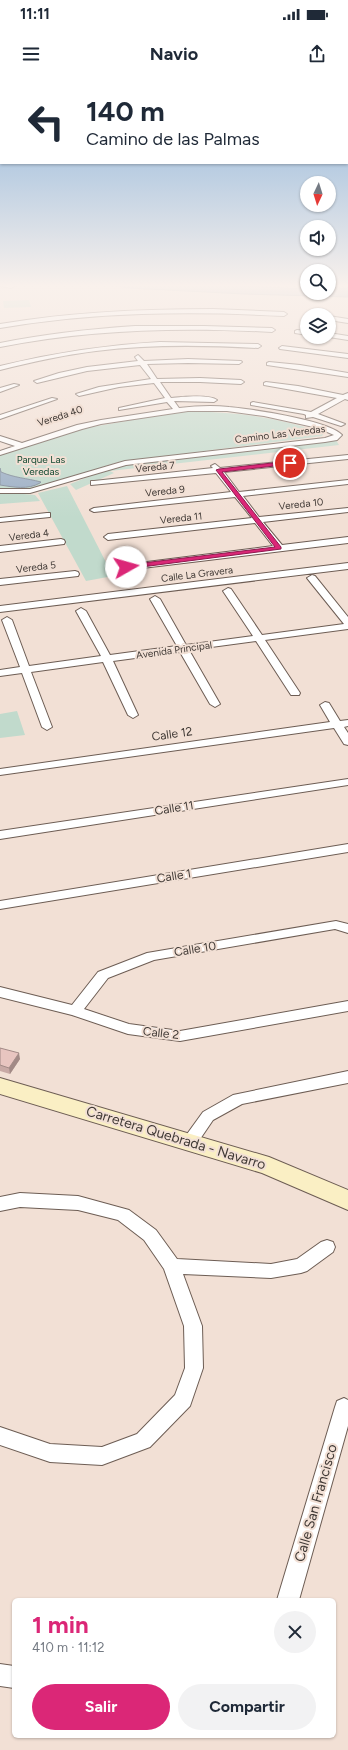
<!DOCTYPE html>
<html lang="es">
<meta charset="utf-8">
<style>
body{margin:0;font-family:Figtree,sans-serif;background:#f2f2f3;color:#1f2937;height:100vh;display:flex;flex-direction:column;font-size:15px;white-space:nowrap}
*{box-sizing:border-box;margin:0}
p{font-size:13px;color:#747a83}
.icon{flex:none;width:22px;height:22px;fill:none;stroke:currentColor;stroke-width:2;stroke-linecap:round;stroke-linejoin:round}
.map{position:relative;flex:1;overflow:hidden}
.sheet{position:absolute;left:12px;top:1518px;width:324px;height:140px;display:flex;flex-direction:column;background:#fff;border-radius:6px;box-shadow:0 1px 3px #0004}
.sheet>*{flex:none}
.hud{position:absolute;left:0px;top:0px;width:348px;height:84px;box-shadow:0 1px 3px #0004;background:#fff;color:#1f2937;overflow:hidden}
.needle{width:26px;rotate:184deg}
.tools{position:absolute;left:300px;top:96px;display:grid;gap:8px}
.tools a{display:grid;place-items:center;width:36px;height:36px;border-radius:50%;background:#fff;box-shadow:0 1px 3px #0004;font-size:20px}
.pin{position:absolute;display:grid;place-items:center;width:34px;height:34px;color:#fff;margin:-17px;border:2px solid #fff;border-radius:50%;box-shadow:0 1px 4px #0007}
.me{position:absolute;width:44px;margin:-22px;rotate:83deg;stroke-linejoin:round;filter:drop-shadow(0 0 3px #0008)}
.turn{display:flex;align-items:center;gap:14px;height:84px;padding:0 20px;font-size:18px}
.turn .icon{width:52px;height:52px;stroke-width:2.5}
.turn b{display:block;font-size:28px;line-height:34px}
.round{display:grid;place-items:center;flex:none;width:42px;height:42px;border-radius:21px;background:#f2f2f3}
.overview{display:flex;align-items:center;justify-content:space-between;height:68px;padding:0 20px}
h1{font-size:24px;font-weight:700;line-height:30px;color:#db2777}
.primary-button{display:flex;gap:8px;margin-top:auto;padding:8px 20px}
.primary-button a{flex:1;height:46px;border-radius:24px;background:#db2777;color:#fff;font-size:16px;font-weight:700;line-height:46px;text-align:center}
.primary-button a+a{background:#f2f2f3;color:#1f2937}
.status{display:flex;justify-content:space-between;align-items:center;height:28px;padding:0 20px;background:#fff;direction:ltr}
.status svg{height:11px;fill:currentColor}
header{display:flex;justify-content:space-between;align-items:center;height:52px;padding:0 20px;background:#fff;font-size:18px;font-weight:700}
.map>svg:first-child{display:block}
.green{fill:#c1dacc}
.water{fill:#9aaec5;stroke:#7f8b9a}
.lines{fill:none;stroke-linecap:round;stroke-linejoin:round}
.street-casing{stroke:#6d5d54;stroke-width:2}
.secondary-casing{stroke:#6d5d54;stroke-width:2}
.street{fill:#fff;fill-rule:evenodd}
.secondary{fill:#faefc4;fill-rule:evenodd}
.wall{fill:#c8a9a5}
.shaded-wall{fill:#a28a86}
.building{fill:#e8c5c0;stroke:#a28a86}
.route{fill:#db2777;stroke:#8e194d}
.labels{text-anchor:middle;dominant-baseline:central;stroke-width:4;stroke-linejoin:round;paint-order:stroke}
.far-street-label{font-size:10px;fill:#413a36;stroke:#f2e0d5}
.far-park-label{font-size:10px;fill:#134a32;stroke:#f2e0d5}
.street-label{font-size:12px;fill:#413a36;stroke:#f2e0d5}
.near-street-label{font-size:14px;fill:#413a36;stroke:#f2e0d5}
</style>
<div class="status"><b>11:11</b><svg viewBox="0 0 49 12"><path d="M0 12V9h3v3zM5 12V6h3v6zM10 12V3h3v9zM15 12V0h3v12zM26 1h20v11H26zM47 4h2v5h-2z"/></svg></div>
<header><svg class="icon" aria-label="menu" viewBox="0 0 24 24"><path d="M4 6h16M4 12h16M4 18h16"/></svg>Navio<svg class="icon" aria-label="share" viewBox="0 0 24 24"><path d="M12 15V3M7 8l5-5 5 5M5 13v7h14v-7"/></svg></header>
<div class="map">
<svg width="348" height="1670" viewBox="0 0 348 1670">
<rect width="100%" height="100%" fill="#f2e0d5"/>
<path class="green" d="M29 220 31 227 4 228 3 221Z
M179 332C228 330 278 337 324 353L322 356 119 382C79 393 42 414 0 409V375L80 349Z
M336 360 339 365 110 391 114 393 76 410 70 404 106 390 109 391 115 387Z
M67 406 113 496 86 501 38 413Z
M0 412 35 415 40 421 0 424Z
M17 631 25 655 0 658V634Z"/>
<path class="water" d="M105 204H203L307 209V213H329V208H348V217L244 214 129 208Z
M0 388 1 392C15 398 26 398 41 402L40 403C28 410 13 407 0 405Z"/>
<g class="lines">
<defs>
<path id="street" d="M0 204H8L14 206 11 208 0 206Z
M213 229 284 232 287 234 284 236C188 231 95 232 0 248V244C71 232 141 229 213 229Z
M329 236 348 239V243L329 240Z
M135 246H204L272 248 275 250 272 252C180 247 90 249 0 267V263C45 254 90 249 135 246Z
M297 250 307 251V255L295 253V251Z
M329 253 348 256V260L329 257Z
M160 262 258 264 261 266 258 268C204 265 150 264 96 271 63 275 32 282 0 290V286C53 273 105 265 160 262Z
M282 266 348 274V278L280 269 279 268Z
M138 275 144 281 188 279 241 281 242 282 239 284 188 283 147 284 157 299 200 298 241 300 244 302 241 304 200 302H160L171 318C182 317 209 314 217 320L214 322 174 321 179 328C195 326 213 325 229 327 250 329 329 340 342 355L337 360 325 362 126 385 30 413H0V409H30L125 381 325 358 334 355 318 348 264 336 227 331H188L101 344 82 349 0 375V371L15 366 0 361V356L22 363 77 345 101 340 173 329 167 322 119 330V328L165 318 154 303 119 307 79 316 76 314 99 307 151 299 140 285 87 291 37 303 34 301 59 293 87 287 138 281 135 277Z
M269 282 300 285 348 293V297L267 285V283Z
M266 302 298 306 343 315 348 313V320L345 319 318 334 345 344 341 346 313 337 306 338V335L304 334 251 325V323L253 322 311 332 337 318 264 305V303Z
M14 304 19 305 0 312V308Z
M52 318 57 319 0 339V335Z
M348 375V379L224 392 239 412 348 400V404L243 416 259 437 348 428V432L263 442 282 465 348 457V463L126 490 123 489 122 487 123 485 273 466 255 443 108 460 104 457 108 454 252 438 235 417 94 432 90 430 94 428 231 412 216 393 91 405V401H94L213 388 211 386 215 384 220 388Z
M47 433H50V437L0 442V438Z
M61 459 64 460 65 462 64 464 0 472V466Z
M348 483V489L0 532V526Z
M75 491 78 492 79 494 78 496 0 505V499Z
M312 495 315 496 348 537V549L265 560 300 613 299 615H291L256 561 189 570 220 624 215 627 210 624 180 572 113 581 138 635 133 638 128 635 103 582 31 592 52 647 47 650 42 647 22 593 0 596V590L20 587 2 540 7 537 12 540 29 586 101 576 76 531 81 528 86 531 110 575 177 566 150 519 155 516 160 519 186 565 253 556 223 511 228 508 231 509 262 555 344 544 307 498Z
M325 622 329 623 340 641 348 640V646L344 647 348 653V665L344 664 334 648 0 695V689L330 642 320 625Z
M348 699V705L0 759V751Z
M348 764V772L0 829V821Z
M336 841 348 844V853L335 849 154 880 108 898 84 929 129 944 180 951 348 921V931L180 961 128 954 72 935 0 917V907L72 925 98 892 147 873Z
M348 991V1003L242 1024 213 1040 196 1065 190 1067 184 1065 182 1061 203 1032 233 1015Z
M20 1113 78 1116 129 1130 156 1150 177 1179 271 1184 297 1179 321 1162 327 1160 333 1162 335 1167 333 1172 307 1191 301 1193 271 1198 183 1194 202 1246 203 1288 190 1326 150 1367 102 1385 50 1382 0 1365V1347L50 1364 102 1367 137 1354 175 1315 185 1288 184 1246 164 1189 144 1160 118 1140 78 1130 20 1127 0 1131V1117Z
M344 1318 348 1320V1346L299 1520H277L335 1327 337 1321Z
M0 1584 14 1586V1608L0 1606Z"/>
<path id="secondary" d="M0 998 269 1077 348 1110V1130L262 1093 0 1014Z"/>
</defs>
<use href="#street" class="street-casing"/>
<use href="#secondary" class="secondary-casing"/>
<use href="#street" class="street"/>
<use href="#secondary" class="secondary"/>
</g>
<path class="wall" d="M0 968 20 979 10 994 0 991Z"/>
<path class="shaded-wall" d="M19 973 20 979 10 994 9 988Z"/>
<path class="building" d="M0 968 19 973 9 988 0 985Z"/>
<linearGradient id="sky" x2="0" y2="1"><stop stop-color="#89b2da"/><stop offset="0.47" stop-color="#f9f1ec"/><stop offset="1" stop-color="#f9f1ec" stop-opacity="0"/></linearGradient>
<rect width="348" height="438" fill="url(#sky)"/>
<path class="route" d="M290 381 293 383 292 384 222 392 281 467V469L126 489 123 487 126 485 275 467 216 390 219 389Z"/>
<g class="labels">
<g class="far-street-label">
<text transform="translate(60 336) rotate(-18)">Vereda 40</text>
<text transform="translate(280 354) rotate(-7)">Camino Las Veredas</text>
<text transform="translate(155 387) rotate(-6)">Vereda 7</text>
<text transform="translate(165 411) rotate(-6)">Vereda 9</text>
<text transform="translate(301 424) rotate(-6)">Vereda 10</text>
<text transform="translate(181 438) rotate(-6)">Vereda 11</text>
<text transform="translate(29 455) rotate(-7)">Vereda 4</text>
<text transform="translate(36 487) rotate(-7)">Vereda 5</text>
<text transform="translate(197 494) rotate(-7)">Calle La Gravera</text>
<text transform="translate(174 570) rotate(-8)">Avenida Principal</text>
</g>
<g class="far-park-label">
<text x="41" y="379">Parque Las<tspan x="41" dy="12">Veredas</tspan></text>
</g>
<g class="street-label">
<text transform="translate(172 654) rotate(-8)">Calle 12</text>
<text transform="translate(174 728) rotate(-9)">Calle 11</text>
<text transform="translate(174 796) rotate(-9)">Calle 1</text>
<text transform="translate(195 869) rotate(-9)">Calle 10</text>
<text transform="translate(161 953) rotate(6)">Calle 2</text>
</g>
<g class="near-street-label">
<text transform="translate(176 1058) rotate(17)">Carretera Quebrada - Navarro</text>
<text transform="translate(316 1423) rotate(-74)">Calle San Francisco</text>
</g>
</g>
</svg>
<div class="tools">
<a><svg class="needle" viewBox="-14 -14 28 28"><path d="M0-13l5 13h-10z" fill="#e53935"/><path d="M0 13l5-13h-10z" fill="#747a83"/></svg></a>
<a><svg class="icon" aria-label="sound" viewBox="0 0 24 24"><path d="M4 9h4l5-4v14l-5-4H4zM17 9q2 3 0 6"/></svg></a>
<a><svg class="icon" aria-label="search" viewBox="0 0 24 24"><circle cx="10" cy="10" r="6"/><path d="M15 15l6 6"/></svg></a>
<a><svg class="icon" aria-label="layers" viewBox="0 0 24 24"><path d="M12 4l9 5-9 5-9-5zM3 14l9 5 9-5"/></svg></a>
</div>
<div class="pin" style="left:290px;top:383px;background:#d93025"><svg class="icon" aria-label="arrive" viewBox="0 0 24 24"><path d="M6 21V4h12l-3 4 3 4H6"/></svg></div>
<svg class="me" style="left:126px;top:487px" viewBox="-20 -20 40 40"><circle r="19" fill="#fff"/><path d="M0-13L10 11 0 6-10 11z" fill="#db2777"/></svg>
<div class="hud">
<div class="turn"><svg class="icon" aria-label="left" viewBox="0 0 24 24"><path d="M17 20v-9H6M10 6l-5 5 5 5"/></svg><div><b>140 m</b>Camino de las Palmas</div></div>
</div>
<section class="sheet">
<div class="overview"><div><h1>1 min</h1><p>410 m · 11:12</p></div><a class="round"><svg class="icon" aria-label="close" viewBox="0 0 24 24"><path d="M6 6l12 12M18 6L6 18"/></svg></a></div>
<div class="primary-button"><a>Salir</a><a>Compartir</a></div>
</section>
</div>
